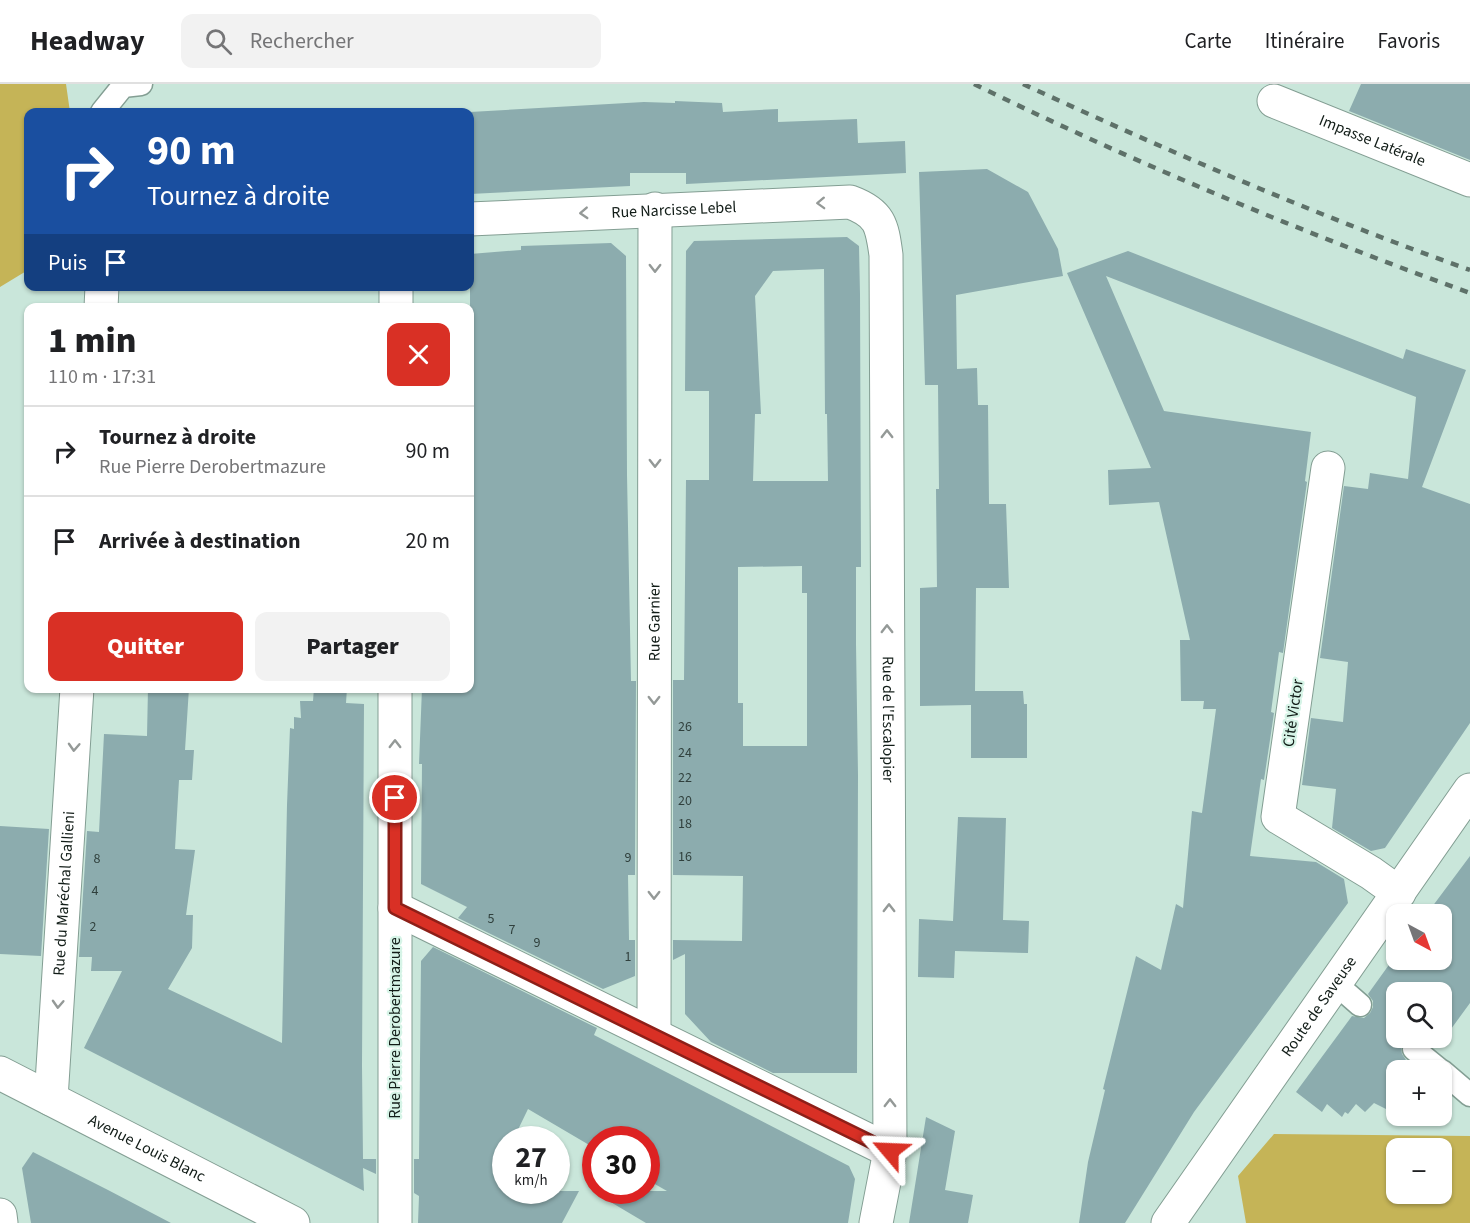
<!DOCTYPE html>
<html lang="fr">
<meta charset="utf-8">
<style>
body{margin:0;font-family:"Source Sans 3",sans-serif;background:#f2f2f2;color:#202124;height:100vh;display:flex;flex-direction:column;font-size:22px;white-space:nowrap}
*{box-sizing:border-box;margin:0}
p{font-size:20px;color:#757577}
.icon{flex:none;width:33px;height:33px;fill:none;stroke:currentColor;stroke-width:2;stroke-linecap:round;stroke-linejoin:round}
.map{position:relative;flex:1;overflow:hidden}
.drawer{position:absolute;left:24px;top:219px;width:450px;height:390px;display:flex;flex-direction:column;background:#fff;border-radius:12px;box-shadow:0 2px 4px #0004}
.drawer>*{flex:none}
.guide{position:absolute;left:24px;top:24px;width:450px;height:183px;border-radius:12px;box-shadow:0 2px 4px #0004;background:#1a4fa0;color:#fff;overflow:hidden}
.needle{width:39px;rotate:139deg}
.buttons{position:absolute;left:1386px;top:820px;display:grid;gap:12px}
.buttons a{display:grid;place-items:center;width:66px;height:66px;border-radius:12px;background:#fff;box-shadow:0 2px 4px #0004;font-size:30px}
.speed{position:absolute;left:492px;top:1042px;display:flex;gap:12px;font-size:30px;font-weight:700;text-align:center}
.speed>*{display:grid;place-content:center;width:78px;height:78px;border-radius:50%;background:#fff;box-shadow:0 2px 4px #0004;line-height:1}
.speed small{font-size:15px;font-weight:400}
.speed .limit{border:9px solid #d22;background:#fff;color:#111}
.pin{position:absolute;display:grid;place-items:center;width:51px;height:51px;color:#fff;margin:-26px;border:3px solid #fff;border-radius:50%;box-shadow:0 2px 6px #0007}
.me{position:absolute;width:66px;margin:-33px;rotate:296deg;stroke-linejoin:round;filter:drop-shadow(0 0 4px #0008)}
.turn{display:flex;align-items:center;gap:21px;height:126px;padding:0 24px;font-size:27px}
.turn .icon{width:78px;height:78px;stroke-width:2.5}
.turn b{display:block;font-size:42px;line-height:51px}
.then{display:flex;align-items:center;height:57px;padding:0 24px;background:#0003;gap:12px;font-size:22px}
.round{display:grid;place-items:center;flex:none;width:63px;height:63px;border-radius:12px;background:#f2f2f2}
.headline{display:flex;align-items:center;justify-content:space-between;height:102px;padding:0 24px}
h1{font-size:36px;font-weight:800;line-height:45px}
.cta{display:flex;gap:12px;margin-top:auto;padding:12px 24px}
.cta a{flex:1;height:69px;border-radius:12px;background:#d93025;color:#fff;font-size:24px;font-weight:800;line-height:69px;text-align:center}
.cta a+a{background:#f2f2f2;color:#202124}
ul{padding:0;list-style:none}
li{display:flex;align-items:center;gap:18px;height:90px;padding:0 24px;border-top:2px solid #e0e0e0}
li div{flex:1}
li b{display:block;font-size:22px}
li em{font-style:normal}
header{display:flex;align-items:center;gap:36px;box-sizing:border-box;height:84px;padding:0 30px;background:#fff;border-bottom:2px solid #e0e0e0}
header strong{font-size:28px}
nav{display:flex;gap:33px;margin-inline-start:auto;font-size:21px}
.search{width:420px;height:54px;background:#f2f2f2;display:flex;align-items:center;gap:15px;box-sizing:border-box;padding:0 21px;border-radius:12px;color:#757577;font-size:22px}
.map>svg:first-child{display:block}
.green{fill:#c5b457;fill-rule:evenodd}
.building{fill:#8cacae;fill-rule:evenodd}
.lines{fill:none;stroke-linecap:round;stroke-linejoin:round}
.lane-casing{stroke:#839e93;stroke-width:25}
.street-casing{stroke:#839e93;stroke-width:35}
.secondary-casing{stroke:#839e93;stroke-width:35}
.lane{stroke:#fff;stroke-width:22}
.street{stroke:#fff;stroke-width:33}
.secondary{stroke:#fff;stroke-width:33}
.rail{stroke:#5e7169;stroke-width:4.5;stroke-dasharray:8 8;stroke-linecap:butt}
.oneway{stroke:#949997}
.route-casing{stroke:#8d1f18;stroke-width:15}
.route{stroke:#d93025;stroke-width:10}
.labels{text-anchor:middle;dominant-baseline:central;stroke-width:4.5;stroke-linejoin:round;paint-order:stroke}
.number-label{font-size:14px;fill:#30403d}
.street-label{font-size:16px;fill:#111c17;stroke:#d6f4e7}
</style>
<header>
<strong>Headway</strong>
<div class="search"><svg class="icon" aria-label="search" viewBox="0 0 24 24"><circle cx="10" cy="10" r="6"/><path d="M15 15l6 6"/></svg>Rechercher</div>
<nav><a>Carte</a><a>Itinéraire</a><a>Favoris</a></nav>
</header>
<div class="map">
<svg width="1470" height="1139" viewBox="0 0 1470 1139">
<rect width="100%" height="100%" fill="#c9e6da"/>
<path class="green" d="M0 0H66L70 28H28V186L0 203Z
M1274 1050 1470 1052V1139H1246L1238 1092ZM1396 1065H1442V1110H1396Z"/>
<path class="building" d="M1361 0H1470V76L1349 27Z
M675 17 722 19 723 28 778 25V38L857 35 858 59 905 57 906 89 686 100V89H630V102L470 110V28L644 18 675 19Z
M987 85 1028 108 1058 165 1063 192 956 211 957 285 977 284 978 321H988L989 420H1006L1009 504H976L975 607H1023L1024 620H1027V674H971V621L920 622V504L937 503 936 405H939L938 301H925L919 88Z
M847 153 859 162 860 210 861 483H856V560L858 691 857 989H773L711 958 685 930V870L673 876V856L742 857 743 792 673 791V596H684L686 396H709V307H685L686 167 694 157ZM824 185 825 330H827L828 397H753L755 330H761L755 212 773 187ZM802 482V509H807V662H743V619H738V483Z
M611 159 626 172 627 391 631 597H636L635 791H628L629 856H635V892L603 905 458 834 467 823 421 800 422 680H419L422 604H470V170L521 166V162Z
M1128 167 1403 275 1406 265 1466 286 1422 403 1470 420V639L1385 764 1371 767 1332 744 1336 705 1302 701 1311 634 1343 638 1348 578 1320 574 1344 402 1368 405 1370 389 1408 395 1416 313 1106 192 1164 327 1311 348 1305 397 1307 398 1283 569 1279 568 1271 628 1274 629 1264 696 1261 695 1250 772 1316 778 1344 795 1348 819 1194 1028 1125 1139H1079L1088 1078 1105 1006 1103 1005 1136 872 1161 886 1176 820 1183 824 1192 727 1202 729 1216 625H1203L1204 617H1181L1180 556H1190L1159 418 1109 421 1108 386 1151 384 1067 189Z
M148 604H189L185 666H194L192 696H179L175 765 195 766 186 831H193L192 864 168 905 282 959 287 721 290 644 294 645V633L301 634 300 617H313L314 604H347L346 619 364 620 362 982 363 1075H376V1090L363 1084 364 1107 84 964 122 887H91L92 873H79L87 747 99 748 104 650 147 652Z
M958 733 1006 734 1003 836 1029 837 1028 869 955 867 954 894 918 893 919 835 953 837Z
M0 742 49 745 41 872 0 870Z
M1470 772V919L1443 956 1441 954 1442 909H1396V954H1407L1401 963 1402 970 1406 976 1396 987V1030L1374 1019 1365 1028 1356 1020 1348 1030 1345 1028 1342 1033 1327 1020 1322 1028 1296 1008 1352 932 1364 934 1370 929 1373 923V917L1368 910 1396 871V876H1442V831H1426Z
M433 863 597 944 594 951 849 1082 855 1095 848 1139H646L592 1107H667L646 1095V1056H596V1065L528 1025 513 1056H506V1107H579L562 1139H418L419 1112 414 1109V1075H419L421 877Z
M926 1033 955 1047 945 1106 973 1111 968 1139H909Z
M33 1068 108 1106 171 1139H31L22 1084Z"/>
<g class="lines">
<defs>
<path id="lane" d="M102 28 123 2 141 0
M1336 900 1360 921
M1414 965 1441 987
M1442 987 1470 1011"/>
<g id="street">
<path id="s1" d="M1274 17 1470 96"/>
<path id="s2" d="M470 135 850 118C880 129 882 141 886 171L890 1067 876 1139"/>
<path d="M101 224 102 202"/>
<path d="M396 224V202"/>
<path d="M1328 384 1278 733 1371 789 1399 809"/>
<path d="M395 824 890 1067"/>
<path id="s3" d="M654 949 655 125"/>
<path id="s4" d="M51 1015 77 604"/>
<path d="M0 1131 1 1139"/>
<path d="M395 1139V604"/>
</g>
<g id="secondary">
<path id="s5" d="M0 989 293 1139"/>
<path id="s6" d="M1168 1139 1470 706"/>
</g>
</defs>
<use href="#lane" class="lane-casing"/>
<use href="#street" class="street-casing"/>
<use href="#secondary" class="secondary-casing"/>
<use href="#lane" class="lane"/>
<use href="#street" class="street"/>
<use href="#secondary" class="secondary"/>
<path class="rail" d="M974 0C1135 79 1301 148 1470 209
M1023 0C1170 68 1318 132 1470 186"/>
</g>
<defs><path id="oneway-chevron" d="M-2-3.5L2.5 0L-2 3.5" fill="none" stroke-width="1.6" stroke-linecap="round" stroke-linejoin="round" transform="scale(1.5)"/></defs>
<g class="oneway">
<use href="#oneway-chevron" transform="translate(821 119) rotate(178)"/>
<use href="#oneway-chevron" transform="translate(584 129) rotate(177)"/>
<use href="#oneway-chevron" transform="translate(655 184) rotate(90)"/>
<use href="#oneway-chevron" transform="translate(887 350) rotate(-90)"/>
<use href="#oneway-chevron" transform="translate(655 379) rotate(90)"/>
<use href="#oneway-chevron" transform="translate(887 545) rotate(-90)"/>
<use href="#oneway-chevron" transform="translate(654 616) rotate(90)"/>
<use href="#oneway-chevron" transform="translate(395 660) rotate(-90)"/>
<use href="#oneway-chevron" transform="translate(74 663) rotate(93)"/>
<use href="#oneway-chevron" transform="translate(654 811) rotate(90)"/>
<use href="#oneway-chevron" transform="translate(889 824) rotate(-90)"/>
<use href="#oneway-chevron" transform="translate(58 920) rotate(93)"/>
<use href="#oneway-chevron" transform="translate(890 1019) rotate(-90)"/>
</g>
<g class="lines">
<defs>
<path id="route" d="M395 714V824L890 1067"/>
</defs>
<use href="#route" class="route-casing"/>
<use href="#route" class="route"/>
</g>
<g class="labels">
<g class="number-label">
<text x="685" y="643">26</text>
<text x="685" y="669">24</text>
<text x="685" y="694">22</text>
<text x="685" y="717">20</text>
<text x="685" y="740">18</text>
<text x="685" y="773">16</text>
<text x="628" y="774">9</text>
<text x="97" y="775">8</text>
<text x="95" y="807">4</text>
<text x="491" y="835">5</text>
<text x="93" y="843">2</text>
<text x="512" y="846">7</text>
<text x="537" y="859">9</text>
<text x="628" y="873">1</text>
</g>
<g class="street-label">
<text stroke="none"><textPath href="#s1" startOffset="106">Impasse Latérale</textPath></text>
<text stroke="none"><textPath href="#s2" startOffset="204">Rue Narcisse Lebel</textPath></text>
<text stroke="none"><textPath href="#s3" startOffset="411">Rue Garnier</textPath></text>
<text transform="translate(1293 629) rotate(-82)">Cité Victor</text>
<text stroke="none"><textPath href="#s2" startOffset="914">Rue de l'Escalopier</textPath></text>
<text stroke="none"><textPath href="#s4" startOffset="206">Rue du Maréchal Gallieni</textPath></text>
<text stroke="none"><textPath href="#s6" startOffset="264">Route de Saveuse</textPath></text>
<text transform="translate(395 944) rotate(-90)">Rue Pierre Derobertmazure</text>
<text stroke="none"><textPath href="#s5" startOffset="165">Avenue Louis Blanc</textPath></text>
</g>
</g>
</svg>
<div class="buttons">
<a><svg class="needle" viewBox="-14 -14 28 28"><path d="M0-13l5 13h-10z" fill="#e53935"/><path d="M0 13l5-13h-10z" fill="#757577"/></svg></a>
<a><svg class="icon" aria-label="search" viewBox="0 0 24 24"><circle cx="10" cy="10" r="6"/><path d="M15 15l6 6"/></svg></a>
<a>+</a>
<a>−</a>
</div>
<div class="speed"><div>27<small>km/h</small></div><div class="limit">30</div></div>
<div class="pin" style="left:395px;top:714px;background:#d93025"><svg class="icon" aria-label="arrive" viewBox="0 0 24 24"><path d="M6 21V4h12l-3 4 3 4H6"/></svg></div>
<svg class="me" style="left:890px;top:1067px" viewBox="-20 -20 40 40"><path d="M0-17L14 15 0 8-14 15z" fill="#d93025" stroke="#fff" stroke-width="4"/></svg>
<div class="guide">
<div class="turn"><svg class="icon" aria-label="right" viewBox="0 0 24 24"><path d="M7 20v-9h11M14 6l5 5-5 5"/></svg><div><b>90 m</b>Tournez à droite</div></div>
<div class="then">Puis<svg class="icon" aria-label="arrive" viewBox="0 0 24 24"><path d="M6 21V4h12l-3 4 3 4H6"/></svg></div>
</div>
<section class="drawer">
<div class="headline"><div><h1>1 min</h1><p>110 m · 17:31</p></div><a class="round" style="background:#d93025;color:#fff"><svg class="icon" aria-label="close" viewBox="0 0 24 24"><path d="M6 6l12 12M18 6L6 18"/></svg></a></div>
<ul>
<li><svg class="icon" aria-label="right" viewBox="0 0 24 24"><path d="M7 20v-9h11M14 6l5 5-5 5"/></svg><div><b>Tournez à droite</b><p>Rue Pierre Derobertmazure</p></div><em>90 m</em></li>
<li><svg class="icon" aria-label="arrive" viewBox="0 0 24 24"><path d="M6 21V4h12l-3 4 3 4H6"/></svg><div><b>Arrivée à destination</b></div><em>20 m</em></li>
</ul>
<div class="cta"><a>Quitter</a><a>Partager</a></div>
</section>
</div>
